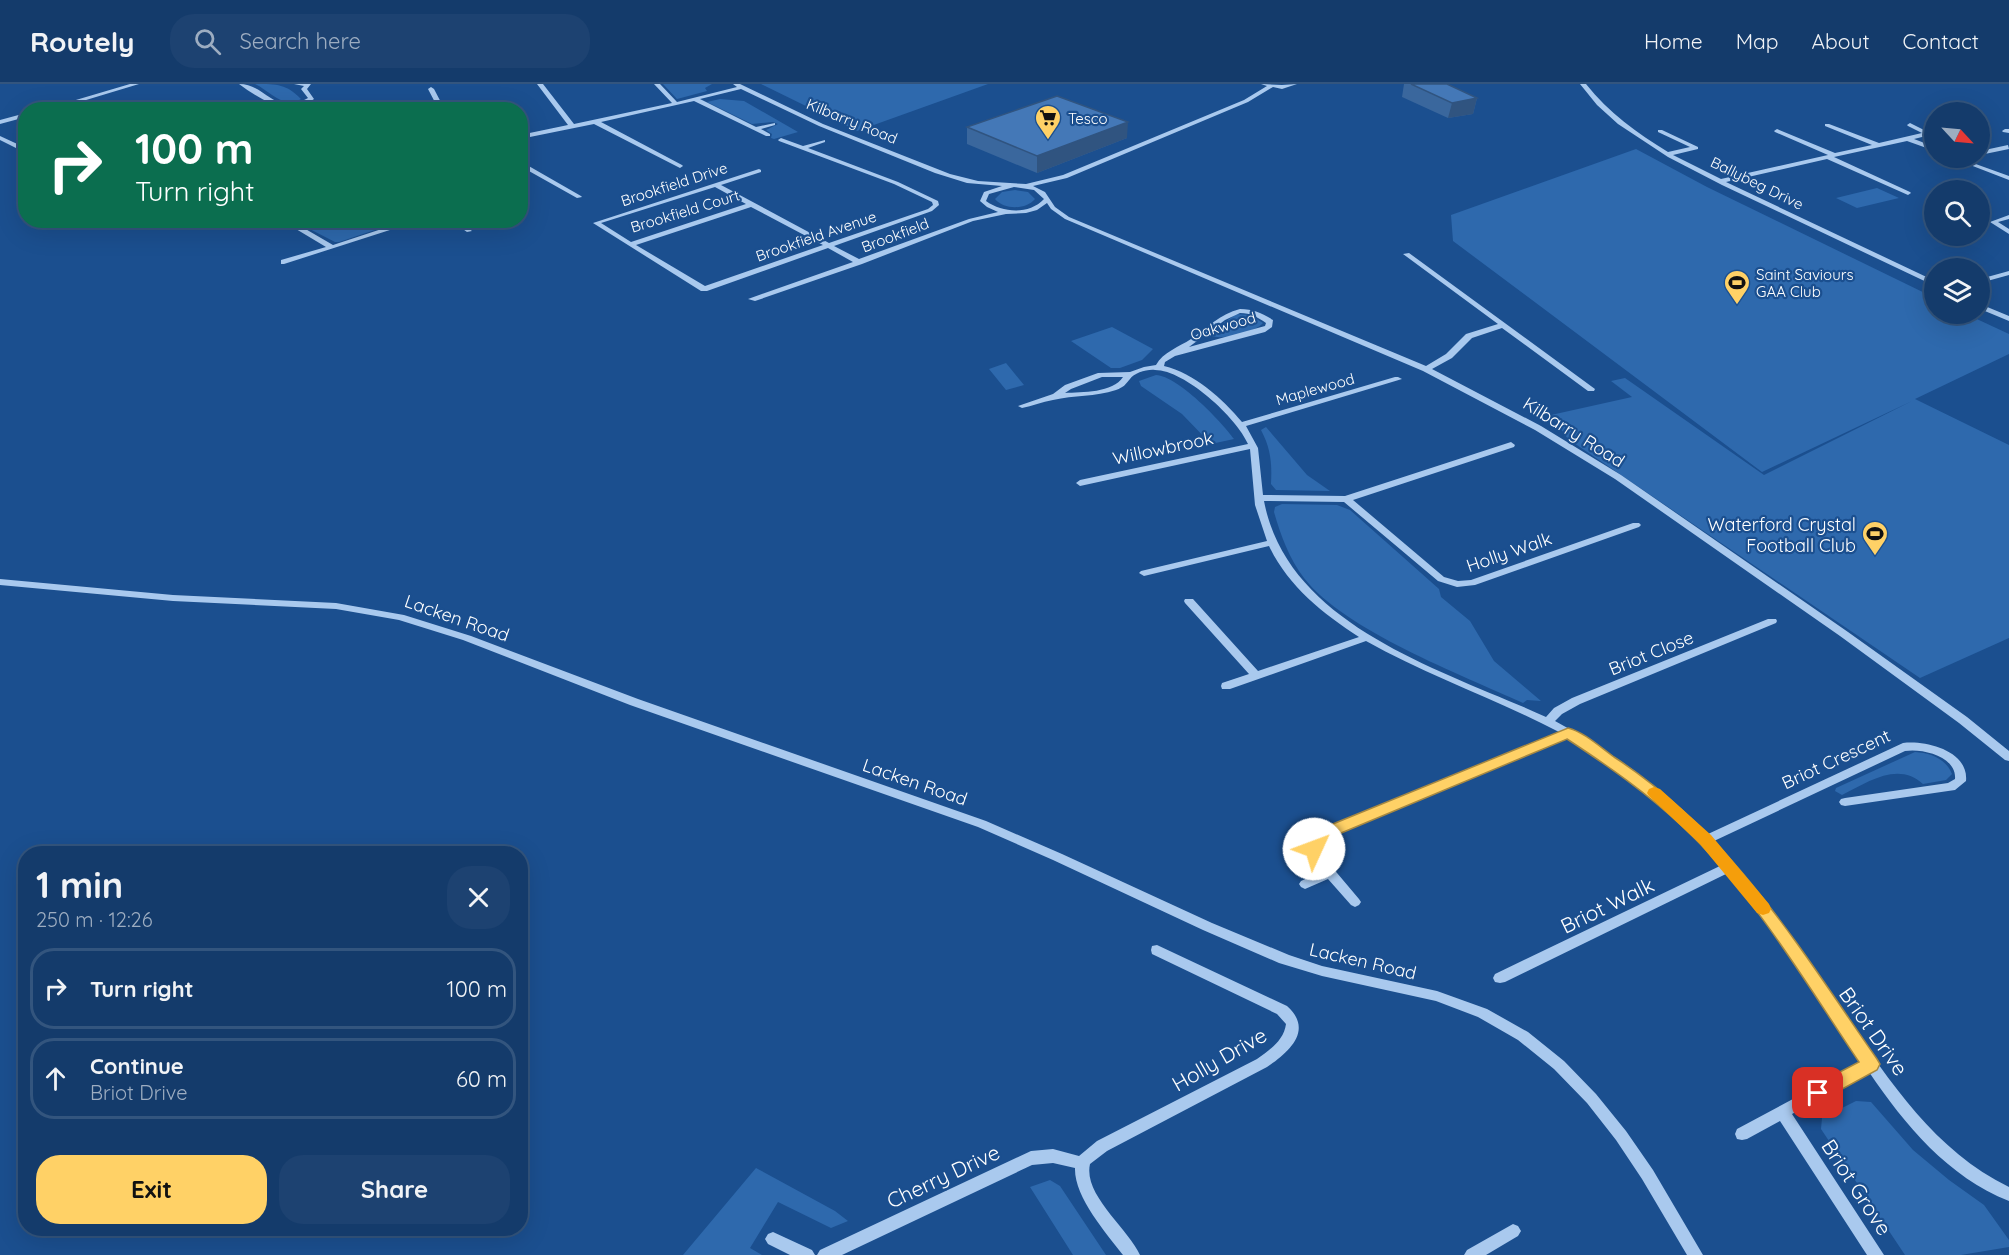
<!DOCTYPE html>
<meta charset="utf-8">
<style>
body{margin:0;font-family:Quicksand,sans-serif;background:#1d4271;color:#f1f3f6;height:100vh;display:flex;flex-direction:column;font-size:22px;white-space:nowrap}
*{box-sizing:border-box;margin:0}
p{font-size:20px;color:#9dadc1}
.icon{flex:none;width:33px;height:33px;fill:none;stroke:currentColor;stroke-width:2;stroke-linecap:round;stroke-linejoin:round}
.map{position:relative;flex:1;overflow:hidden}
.panel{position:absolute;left:18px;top:762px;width:510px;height:390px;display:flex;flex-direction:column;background:#143b6b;border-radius:24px;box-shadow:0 6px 24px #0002,0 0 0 2px #33557e}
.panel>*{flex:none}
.banner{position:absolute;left:18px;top:18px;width:510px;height:126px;border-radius:24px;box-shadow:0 6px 24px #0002,0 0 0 2px #33557e;background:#0b6e4f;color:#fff;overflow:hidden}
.needle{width:39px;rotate:116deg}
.fabs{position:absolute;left:1924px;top:18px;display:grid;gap:12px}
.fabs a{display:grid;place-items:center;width:66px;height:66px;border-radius:50%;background:#143b6b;box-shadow:0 6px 24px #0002,0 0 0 2px #33557e;font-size:30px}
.pin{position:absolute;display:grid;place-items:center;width:51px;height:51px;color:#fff;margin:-26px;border-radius:12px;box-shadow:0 3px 9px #0006}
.me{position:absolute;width:66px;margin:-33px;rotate:47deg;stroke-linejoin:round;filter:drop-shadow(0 0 4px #0008)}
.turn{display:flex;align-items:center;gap:21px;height:126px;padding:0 18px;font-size:27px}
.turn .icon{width:78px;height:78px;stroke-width:2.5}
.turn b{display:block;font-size:42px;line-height:51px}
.round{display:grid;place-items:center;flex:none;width:63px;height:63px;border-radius:24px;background:#1d4271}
.headline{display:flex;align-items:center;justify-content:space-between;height:102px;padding:0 18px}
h1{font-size:36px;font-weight:700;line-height:45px}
.cta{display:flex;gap:12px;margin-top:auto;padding:12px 18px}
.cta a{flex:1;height:69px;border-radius:24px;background:#ffd166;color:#111;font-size:24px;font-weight:700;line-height:69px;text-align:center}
.cta a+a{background:#1d4271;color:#f1f3f6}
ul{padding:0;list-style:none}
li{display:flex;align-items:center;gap:18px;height:81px;margin:0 12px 9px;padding:0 6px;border:3px solid #33557e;border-radius:24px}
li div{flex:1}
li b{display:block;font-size:22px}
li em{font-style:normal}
header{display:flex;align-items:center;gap:36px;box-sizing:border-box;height:84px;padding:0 30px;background:#143b6b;border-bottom:2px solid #33557e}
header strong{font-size:28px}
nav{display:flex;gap:33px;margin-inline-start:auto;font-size:21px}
.search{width:420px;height:54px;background:#1d4271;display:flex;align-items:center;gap:15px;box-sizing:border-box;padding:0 21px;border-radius:24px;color:#9dadc1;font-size:22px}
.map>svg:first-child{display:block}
.green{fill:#2e69ad}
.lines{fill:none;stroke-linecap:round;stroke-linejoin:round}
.minor{fill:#a9c9ee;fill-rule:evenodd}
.wall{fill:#3a679d}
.shaded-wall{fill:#305480}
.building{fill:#4478b7;stroke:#305480;stroke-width:1.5}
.route{fill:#ffd166;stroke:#a68842;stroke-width:1.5}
.slow{fill:#f59e0b}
.labels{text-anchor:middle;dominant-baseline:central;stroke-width:4.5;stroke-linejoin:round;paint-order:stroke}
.far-poi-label{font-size:15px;fill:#fff;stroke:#1b4f8f;text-anchor:start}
.far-street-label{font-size:15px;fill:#fff;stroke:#1b4f8f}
.street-label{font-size:18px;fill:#fff;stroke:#1b4f8f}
.poi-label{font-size:18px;fill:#fff;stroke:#1b4f8f;text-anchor:end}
.near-street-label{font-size:21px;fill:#fff;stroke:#1b4f8f}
</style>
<header>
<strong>Routely</strong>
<div class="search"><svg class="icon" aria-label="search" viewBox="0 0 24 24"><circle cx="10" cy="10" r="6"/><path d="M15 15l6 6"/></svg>Search here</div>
<nav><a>Home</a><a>Map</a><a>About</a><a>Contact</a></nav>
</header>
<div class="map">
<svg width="2009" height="1171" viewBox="0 0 2009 1171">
<rect width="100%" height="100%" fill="#1b4f8f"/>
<path class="green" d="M255 0C278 0 286 0 301 15 284 26 270 7 255 0Z
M663 0H712L705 4 707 7 677 15Z
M761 0H988L857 47Z
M720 15 744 17 798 48 774 55 771 54 772 50 766 46 778 40 773 38 752 40 707 18Z
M1636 65 1707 103 1935 214V230H1966L2009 250V270L1915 315 2009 361V554L1920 594 1568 355 1551 331 1632 313 1611 297 1625 294 1764 391 1912 317 1762 388 1453 157 1451 131Z
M1877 104 1899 114 1857 124 1836 114Z
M1015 106 1028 108 1035 115C1026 126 1004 126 995 115L1002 108Z
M294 137H411L393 140 339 158H335Z
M1236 230 1250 231 1263 239C1254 249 1223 256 1211 252L1210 249Z
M1112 243 1153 265 1142 276 1120 284H1111L1071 257Z
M1006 279 1024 301 1006 306 989 285Z
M1156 291C1178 292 1221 337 1234 355L1211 360 1182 330 1141 302 1139 297Z
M1266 343 1307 391 1330 407 1276 406 1271 400C1272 379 1271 365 1261 346Z
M1282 420 1337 421 1350 426 1439 505 1441 513 1470 537 1494 577 1541 617 1527 616 1523 619C1462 591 1344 546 1304 494 1289 474 1281 452 1274 428L1275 423Z
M1915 668C1931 669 1946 675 1952 690L1946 696 1923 700C1898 677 1868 698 1842 711L1835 707 1836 704Z
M1856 1017 1871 1018 1913 1066 1949 1096 1984 1121 2009 1156V1163L1961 1171H1905L1821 1045 1822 1034Z
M756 1084 835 1127 848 1137 831 1144 778 1118 750 1164 762 1171H683Z
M1050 1096 1060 1102 1106 1171H1073L1030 1103Z"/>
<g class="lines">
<path class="minor" d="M130 0H139L53 26H42Z
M239 0C267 0 273 33 308 14L301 5 304 2 294 0H311L307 5 314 15C288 34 261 16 239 0Z
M537 0H543L574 40 672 19 654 0H660L677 18 737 3 733 0H740L823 40 950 90 978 97 1026 100 1063 91 1244 16 1267 2 1261 0 1282 1 1297 0 1282 5 1273 3 1248 18 1067 94 1033 102 1045 108 1055 123 1069 133 1426 282 1446 270 1466 250 1498 240 1403 170 1409 169 1595 305 1594 307H1588L1502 244 1472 254 1452 274 1432 285 1541 342 1621 391 1848 548 1967 633 2009 667V677L2005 676 1959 639 1840 552 1615 395 1535 346 1423 287 1065 135 1051 125 1047 119 1037 126 1026 129 1006 130 973 137 862 180 755 217 748 215 853 178 828 164 707 207H701L593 139 759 85 761 86V88L721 101 829 159 928 125 933 121 932 118 894 100 779 57 778 56 781 54 803 62 825 56V58L808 64 898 98 938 117 939 121 932 127 834 162 859 175 969 135 998 128 987 123 980 117 984 108 1002 102 967 99 935 89 819 42 741 5 700 15 756 43 775 39V41L761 45 770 50V52H766L694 17 601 38 682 81 683 82 680 84 594 40 520 55V51L568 41ZM715 103 746 120 631 158 601 139ZM1014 103 1034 106 1044 115C1029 131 1003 129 986 117L989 110ZM751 123 823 161 705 202 636 161Z
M1580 0H1586C1609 29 1637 49 1668 68L1690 63 1658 48V46H1662L1698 63V65L1673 71 1721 95 1828 71 1775 48 1774 47 1777 45 1835 69 1872 61 1825 42V40H1829L1879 59 1922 49 1908 42 1907 41 1910 39 1930 49V51L1914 55 1935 63V67L1907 57 1834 73 1910 108 1911 109 1908 111 1827 75 1726 98 1935 197V202L1722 101 1668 73 1618 40 1597 21Z
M431 3 434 5 445 26H439L428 5Z
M335 18 338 20 337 21 318 26V21Z
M185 22 192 26 183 25 182 24Z
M26 29V33L0 40V36Z
M2005 45H2009V49L2003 48 2002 47Z
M0 52 26 64V69L0 56Z
M2008 61 2009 65 1980 71V67Z
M1952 74H1959L2009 92V96Z
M520 77 581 112 582 113 577 114 520 82Z
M2009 131V135L1998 138 2009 145V150L1990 138Z
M281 136H290L333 161 409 136H421L284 180H281V176L326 163Z
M450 136H458L472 147 467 148Z
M2009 187V191L1980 199V195Z
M1980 220 2009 232V237L1980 225Z
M1240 225C1253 225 1262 229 1273 236L1272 243 1265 248 1175 272 1165 278 1164 282C1194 289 1223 315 1242 338L1395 293H1398L1402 295 1246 342 1258 364 1263 411 1345 412 1511 358 1515 361 1514 363 1353 416 1444 493 1458 497 1471 496 1633 439H1639L1641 441 1639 443 1475 501 1457 503 1438 497 1344 418 1264 417C1288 543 1444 586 1546 633L1554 624 1572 614 1768 535H1776L1777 537 1776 539 1580 620 1562 630 1555 637C1611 667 1662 704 1708 750L1903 659C1926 656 1969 667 1966 697L1955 706 1845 722 1841 721 1839 718 1841 715 1845 714 1948 699 1955 695C1957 673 1923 664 1905 667L1714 757C1761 808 1799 865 1838 922 1886 991 1931 1065 2009 1103V1117C1948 1093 1905 1041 1869 988L1792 1030 1884 1171H1867L1780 1037 1747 1055 1742 1056 1737 1055 1735 1050 1737 1045 1862 978 1774 849 1728 789 1505 898 1500 899 1495 898 1493 894 1495 890 1722 781C1677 731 1626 688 1568 653L1325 755 1321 762V770L1359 815 1361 818 1359 821 1355 823 1351 821 1328 795 1305 805 1301 803 1299 800 1301 797 1322 787C1308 771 1305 768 1317 749L1559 648C1496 615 1428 592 1366 557L1230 605H1222L1221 602 1222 599 1249 590 1185 519 1184 517 1185 515H1193L1258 587 1359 553C1322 529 1288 502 1269 462L1144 492 1139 489 1141 487 1267 457 1255 421 1250 365 1080 402 1076 399 1080 396 1248 360C1237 334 1185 286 1155 286 1147 285 1134 289 1130 295 1125 301 1124 303 1116 306 1095 313 1074 311 1053 316 1042 318 1032 322 1022 324L1018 322 1053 310 1065 301 1098 289 1130 288 1144 283 1156 281C1163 268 1179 263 1191 255 1207 244 1220 230 1240 225ZM1240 229C1251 229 1257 233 1266 239L1265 242 1189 263 1225 236ZM1102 293H1123C1113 309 1082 308 1065 309L1071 305Z
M0 495 173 511 336 519 404 531 471 552 638 615 986 737 1062 770 1212 839 1289 871 1322 882 1437 907 1487 925 1528 948 1564 977 1596 1010 1626 1047 1653 1086 1703 1171H1687L1642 1095 1616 1056 1587 1019 1554 985 1518 956 1478 933 1436 917 1322 892 1279 879 1203 846 1053 776 978 743 630 621 463 556 399 536 336 525 173 517 0 501Z
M1157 861 1287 922C1314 946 1289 968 1267 983L1107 1067 1090 1080C1083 1111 1128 1144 1140 1171H1123C1106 1149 1074 1113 1075 1084L1053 1079 1032 1081 842 1171H817L820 1166 1031 1067 1053 1065 1079 1072 1097 1057 1257 975C1270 966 1284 956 1286 940L1277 930 1152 870 1151 866 1152 862Z
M1513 1140 1518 1142 1521 1147 1518 1152 1486 1171H1464L1467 1166Z
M773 1148 812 1166 815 1171H790L768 1160 765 1155 768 1150Z"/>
</g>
<path class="wall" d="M1404 0H1447L1477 14 1473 30 1448 34 1402 13Z
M967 43 1127 54 1037 89 967 60Z"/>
<path class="shaded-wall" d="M1477 14 1473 30 1448 34 1452 19Z
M1128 38 1127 54 1037 89V72Z"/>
<path class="building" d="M1411 0H1447L1477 14 1452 19Z
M1057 12 1128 38 1037 72 967 43Z"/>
<path class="route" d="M1568 644C1584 648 1600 663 1614 673 1731 749 1799 863 1877 975L1880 980 1877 986 1824 1015 1818 1017 1811 1015 1809 1009 1811 1003 1859 978C1805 898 1754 810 1683 743 1647 709 1608 682 1567 655L1334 752 1324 759 1320 769H1309L1306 765 1313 751 1323 744Z"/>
<path class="slow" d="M1654 703 1660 705 1711 751 1769 820 1771 825 1769 829 1763 831 1757 829 1700 760 1649 712 1647 709 1649 705Z"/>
<defs>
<symbol id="supermarket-pin" viewBox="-11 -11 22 30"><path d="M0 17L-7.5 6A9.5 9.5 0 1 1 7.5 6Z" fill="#ffd166" stroke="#1b4f8f"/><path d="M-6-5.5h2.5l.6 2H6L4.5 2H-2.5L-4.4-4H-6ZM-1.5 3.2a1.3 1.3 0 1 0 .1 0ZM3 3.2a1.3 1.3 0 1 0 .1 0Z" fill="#111"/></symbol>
<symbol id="stadium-pin" viewBox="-11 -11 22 30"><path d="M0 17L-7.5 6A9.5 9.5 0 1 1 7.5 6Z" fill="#ffd166" stroke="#1b4f8f"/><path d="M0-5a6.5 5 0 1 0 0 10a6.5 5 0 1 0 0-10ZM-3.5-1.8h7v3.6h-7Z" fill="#111"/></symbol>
</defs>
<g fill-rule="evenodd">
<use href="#supermarket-pin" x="1033" y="19" width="30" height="40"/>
<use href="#stadium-pin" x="1722" y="184" width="30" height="40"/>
<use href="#stadium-pin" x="1860" y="435" width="30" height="40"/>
</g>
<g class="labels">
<g class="far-poi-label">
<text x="1068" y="34">Tesco</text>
<text x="1756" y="190">Saint Saviours<tspan x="1756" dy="17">GAA Club</tspan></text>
</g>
<g class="far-street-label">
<text transform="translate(852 37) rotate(22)">Kilbarry Road</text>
<text transform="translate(1757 99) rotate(26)">Ballybeg Drive</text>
<text transform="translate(674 100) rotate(-18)">Brookfield Drive</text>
<text transform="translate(685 127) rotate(-17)">Brookfield Court</text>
<text transform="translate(895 151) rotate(-21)">Brookfield</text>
<text transform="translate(816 152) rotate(-19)">Brookfield Avenue</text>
<text transform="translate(1223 242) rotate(-16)">Oakwood</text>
<text transform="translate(1315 305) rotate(-16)">Maplewood</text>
</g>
<g class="street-label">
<text transform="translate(1574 348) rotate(32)">Kilbarry Road</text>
<text transform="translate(1163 364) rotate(-12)">Willowbrook</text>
<text transform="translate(1509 468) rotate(-19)">Holly Walk</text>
<text transform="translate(457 534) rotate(19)">Lacken Road</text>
<text transform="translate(1651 569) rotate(-22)">Briot Close</text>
<text transform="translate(1836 675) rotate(-25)">Briot Crescent</text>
<text transform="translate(915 698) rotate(19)">Lacken Road</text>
<text transform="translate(1363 877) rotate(13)">Lacken Road</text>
</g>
<g class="poi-label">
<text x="1856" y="440">Waterford Crystal<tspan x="1856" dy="21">Football Club</tspan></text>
</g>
<g class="near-street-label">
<text transform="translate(1607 821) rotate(-26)">Briot Walk</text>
<text transform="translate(1874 947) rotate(55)">Briot Drive</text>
<text transform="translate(1219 975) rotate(-30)">Holly Drive</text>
<text transform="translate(943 1092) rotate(-25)">Cherry Drive</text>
<text transform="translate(1857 1103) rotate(57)">Briot Grove</text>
</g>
</g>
</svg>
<div class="fabs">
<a><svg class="needle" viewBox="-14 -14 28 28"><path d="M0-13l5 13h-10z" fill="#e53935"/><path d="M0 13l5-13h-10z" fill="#9dadc1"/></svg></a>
<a><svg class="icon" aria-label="search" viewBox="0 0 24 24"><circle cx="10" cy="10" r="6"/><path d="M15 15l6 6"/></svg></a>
<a><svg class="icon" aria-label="layers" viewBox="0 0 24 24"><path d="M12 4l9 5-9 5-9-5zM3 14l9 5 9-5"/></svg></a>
</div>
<div class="pin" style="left:1818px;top:1009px;background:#d93025"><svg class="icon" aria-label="arrive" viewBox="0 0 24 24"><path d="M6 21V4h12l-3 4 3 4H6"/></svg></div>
<svg class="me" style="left:1314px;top:765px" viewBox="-20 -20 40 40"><circle r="19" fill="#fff"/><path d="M0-13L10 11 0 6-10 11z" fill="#ffd166"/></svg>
<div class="banner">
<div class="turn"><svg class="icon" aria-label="right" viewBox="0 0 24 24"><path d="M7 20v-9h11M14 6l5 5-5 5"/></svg><div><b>100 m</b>Turn right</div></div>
</div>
<section class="panel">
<div class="headline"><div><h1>1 min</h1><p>250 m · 12:26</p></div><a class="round"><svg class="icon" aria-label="close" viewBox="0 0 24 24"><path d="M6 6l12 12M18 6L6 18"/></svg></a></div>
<ul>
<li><svg class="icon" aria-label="right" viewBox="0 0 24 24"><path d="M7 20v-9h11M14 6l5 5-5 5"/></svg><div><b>Turn right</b></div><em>100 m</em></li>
<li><svg class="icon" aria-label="ahead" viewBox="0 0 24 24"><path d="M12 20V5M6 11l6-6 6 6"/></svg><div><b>Continue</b><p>Briot Drive</p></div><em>60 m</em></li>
</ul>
<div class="cta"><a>Exit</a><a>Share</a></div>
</section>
</div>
